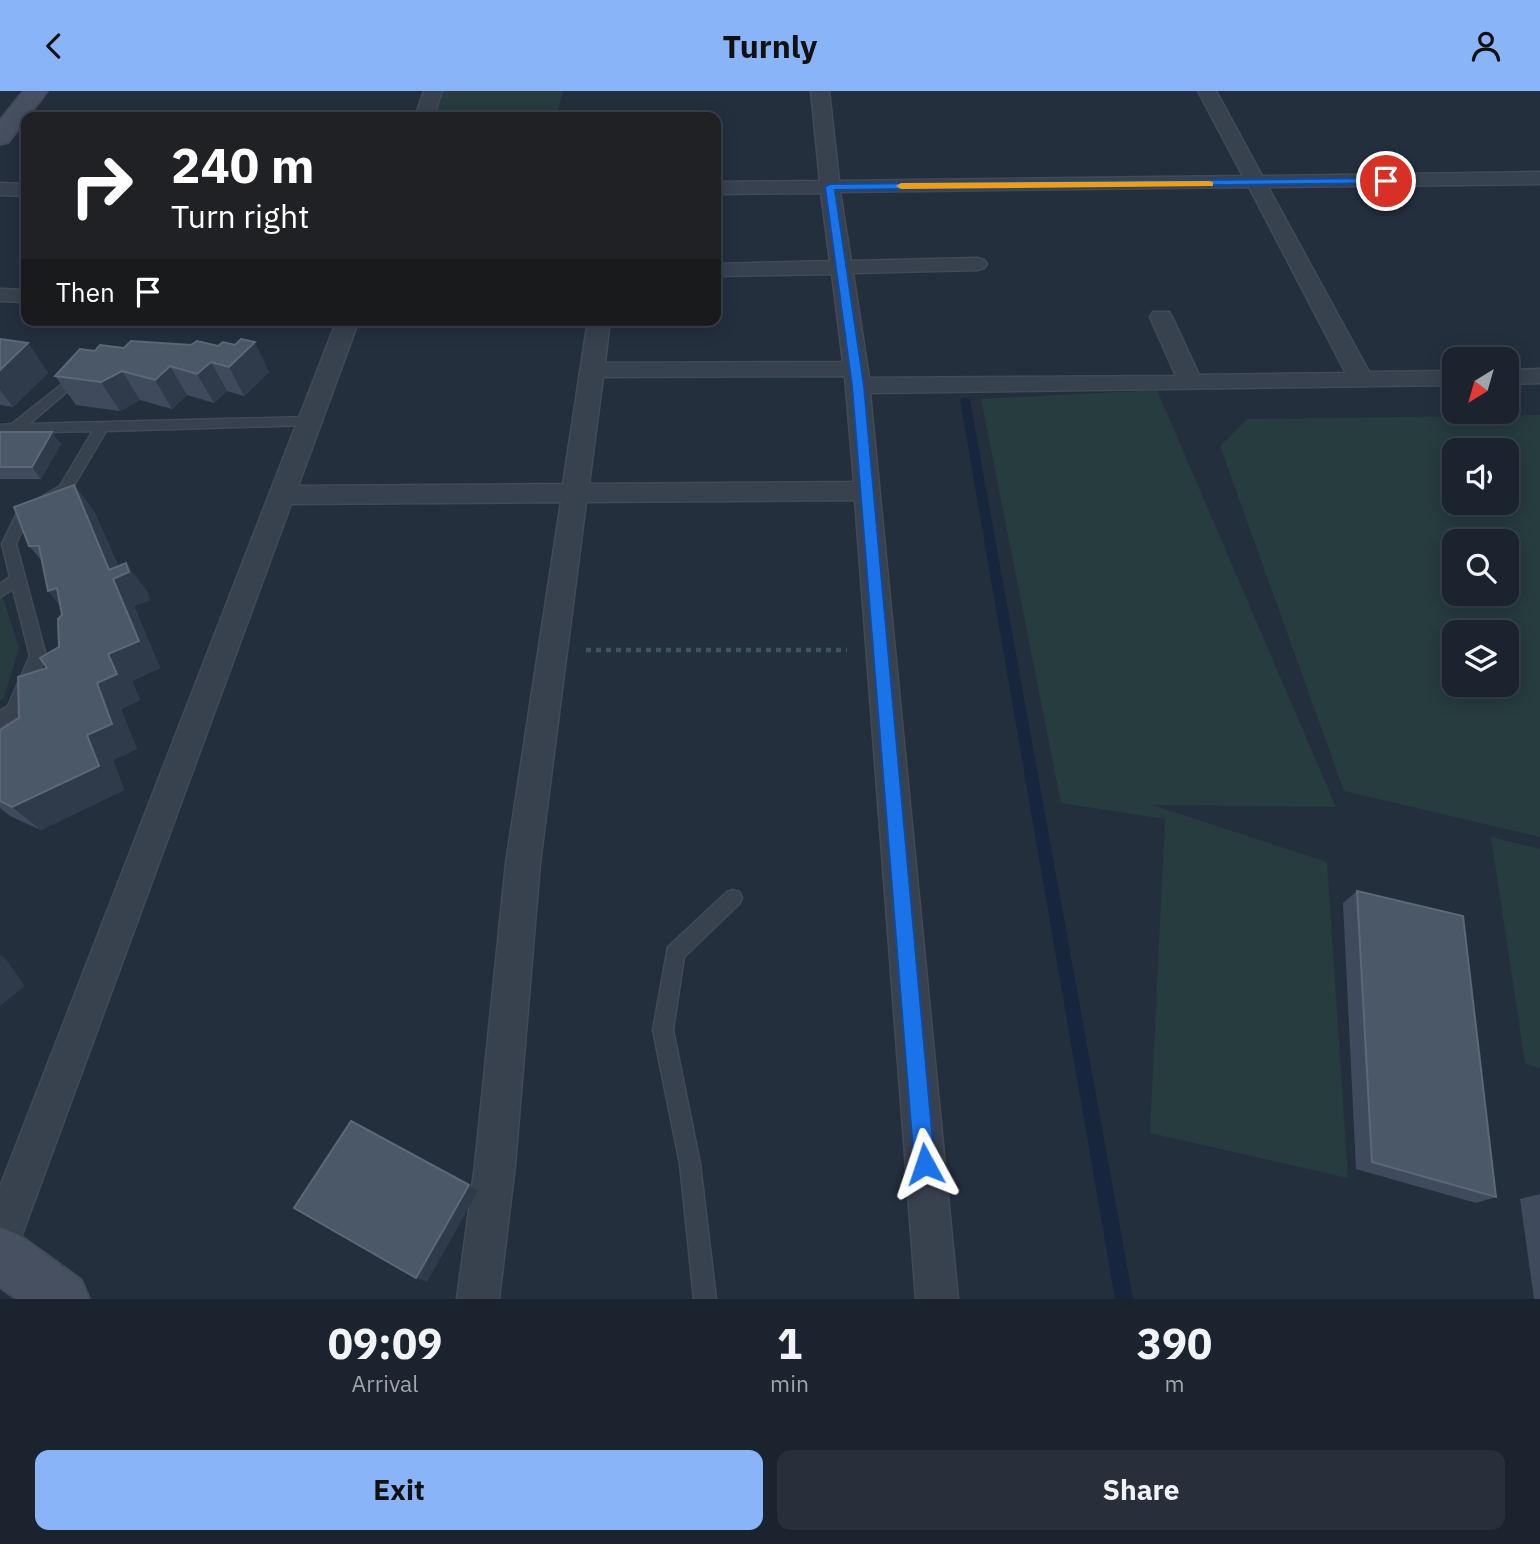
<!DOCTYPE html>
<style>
body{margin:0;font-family:"IBM Plex Sans",sans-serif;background:#282f3a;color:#f1f3f6;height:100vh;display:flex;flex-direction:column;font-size:26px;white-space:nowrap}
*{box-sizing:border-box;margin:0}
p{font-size:23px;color:#a0a4aa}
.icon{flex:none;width:38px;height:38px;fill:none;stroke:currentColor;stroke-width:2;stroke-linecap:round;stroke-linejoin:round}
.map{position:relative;height:1208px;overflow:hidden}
.details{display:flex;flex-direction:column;background:#1b232e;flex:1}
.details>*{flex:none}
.hud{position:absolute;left:21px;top:21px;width:700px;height:214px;border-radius:14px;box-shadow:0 4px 18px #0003,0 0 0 2px #39404a;background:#202124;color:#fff;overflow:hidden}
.needle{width:46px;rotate:217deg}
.buttons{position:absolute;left:1442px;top:256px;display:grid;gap:14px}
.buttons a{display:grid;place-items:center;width:77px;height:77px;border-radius:14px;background:#1b232e;box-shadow:0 4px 18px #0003,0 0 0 2px #39404a;font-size:35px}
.pin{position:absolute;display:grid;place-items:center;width:60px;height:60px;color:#fff;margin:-30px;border:4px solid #fff;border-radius:50%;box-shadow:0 2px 7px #0007}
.me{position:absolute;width:77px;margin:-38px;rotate:355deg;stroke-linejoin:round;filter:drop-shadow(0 0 5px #0008)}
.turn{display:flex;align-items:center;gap:24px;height:147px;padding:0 35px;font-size:32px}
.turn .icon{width:91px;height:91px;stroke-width:2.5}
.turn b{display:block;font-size:49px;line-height:60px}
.then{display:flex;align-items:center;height:66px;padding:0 35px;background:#0003;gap:14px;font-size:26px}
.eta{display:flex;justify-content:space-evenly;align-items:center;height:119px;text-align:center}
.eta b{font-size:42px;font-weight:700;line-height:49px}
.action{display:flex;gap:14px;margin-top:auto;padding:14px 35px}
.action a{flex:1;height:80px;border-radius:14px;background:#8ab4f8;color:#111;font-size:28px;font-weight:700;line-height:80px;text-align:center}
.action a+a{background:#282f3a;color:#f1f3f6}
header{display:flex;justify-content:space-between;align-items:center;height:91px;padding:0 35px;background:#8ab4f8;color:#111;font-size:32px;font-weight:700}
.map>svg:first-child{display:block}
.green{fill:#263c3f;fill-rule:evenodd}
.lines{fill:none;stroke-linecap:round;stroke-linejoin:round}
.stream{fill:#17263c;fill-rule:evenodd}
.lane-casing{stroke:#414a57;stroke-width:3}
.street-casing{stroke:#414a57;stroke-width:3}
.secondary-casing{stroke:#414a57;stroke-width:4}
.path{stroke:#3f5557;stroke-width:4.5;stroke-dasharray:5 5;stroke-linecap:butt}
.lane{fill:#38414e;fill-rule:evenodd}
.street{fill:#38414e;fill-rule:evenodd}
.secondary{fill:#465061;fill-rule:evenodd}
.wall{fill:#3f4b5c}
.shaded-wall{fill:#2f3b4b}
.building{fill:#4b5868;stroke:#5c6777;stroke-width:2}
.route{fill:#1a73e8;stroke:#114b97;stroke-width:2}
.slow{fill:#f59e0b}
</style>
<header><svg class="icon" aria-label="back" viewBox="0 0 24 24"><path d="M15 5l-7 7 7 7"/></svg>Turnly<svg class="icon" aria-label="person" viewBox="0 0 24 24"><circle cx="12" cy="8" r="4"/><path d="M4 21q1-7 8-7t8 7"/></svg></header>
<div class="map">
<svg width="1540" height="1208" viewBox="0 0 1540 1208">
<rect width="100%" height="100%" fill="#242f3e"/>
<path class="green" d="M439 0H563L557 23 430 24Z
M1157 299 1336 716 1152 714 1327 771 1348 1087 1150 1042 1165 728 1061 712 981 308Z
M1540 324V746L1344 700 1220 355 1248 328ZM1454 359H1507V411H1454ZM1454 450H1507V502H1454ZM1454 541H1507V593H1454Z
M0 497 19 557 4 607 0 610Z
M1491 746 1540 758V977L1525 972Z"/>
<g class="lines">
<path class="stream" d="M965 306 970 309 1133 1208H1115L960 309Z"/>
<defs>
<path id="lane" d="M80 279 86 283 84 286 29 333 310 326 316 330 310 334 106 340 70 401 28 426 16 453 46 565 20 624 0 636V620L8 615 30 565 13 498 0 506V493L10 486 2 453 18 420 60 395 93 340 0 342V334L12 333Z
M733 799 739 801 742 807 739 813 684 866 673 939 700 1073 716 1208H694L680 1073 653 939 668 856 727 801Z"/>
<path id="street" d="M424 0H442L433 26H415Z
M811 0H829L839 90 1243 85 1198 0H1216L1262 85 1540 81V93L1268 96 1369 281 1454 280V294L870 302 958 1208H916L855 409 586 411 540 772 515 1074 499 1208H457L475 1074 506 772 561 411 291 413 20 1149 14 1163 0 1169V1096L337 229H359L298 395 563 393 588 229H610L605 272 843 271 832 183 716 185V173L830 170 821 102 716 103V91L820 90ZM1249 96 1346 282 1199 284 1172 226 1169 221H1153L1150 226 1176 285 869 287 853 182 977 179 984 177 987 173 984 169 977 167 851 170 840 101ZM845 285 854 391 589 393 603 286Z
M0 92 26 93V105L0 104Z
M0 198 26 199V211L0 210Z
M1540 278V292L1507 293V279Z"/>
<path id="secondary" d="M24 0H47L8 51 0 53V30Z
M0 1136 19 1144 81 1189 89 1208H17L0 1196Z"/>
</defs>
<use href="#lane" class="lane-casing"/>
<use href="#street" class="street-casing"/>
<use href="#secondary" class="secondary-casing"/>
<path class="path" d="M586 559H847"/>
<use href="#lane" class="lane"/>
<use href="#street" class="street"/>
<use href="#secondary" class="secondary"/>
</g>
<path class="wall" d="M0 248 28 252 48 282 13 316 0 314Z
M124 257 269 281 244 305 227 300 214 312 187 304 172 318 140 309 120 320 76 314 55 285 95 260Z
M0 341 61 353 41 388H0Z
M74 394 95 422 118 475 147 500 150 509 134 515 160 577 132 590 140 609 121 618 137 658 113 669 124 699 41 739 10 725 0 717V639L19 627 59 556 62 524 60 514 48 500 43 471 29 455Z
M1357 800 1496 1106 1476 1112 1356 1078 1343 812Z
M1540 1103V1208H1534L1520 1108Z"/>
<path class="shaded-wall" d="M255 251 269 281 244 305 229 276Z
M28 252 48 282 13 316 0 299V279Z
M211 271 227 300 214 312 197 283Z
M170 275 187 304 172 318 155 289Z
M122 280 140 309 120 320 101 291Z
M52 341 61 353 41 388 32 376Z
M74 394 95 422 121 484 126 472 147 500 150 509 134 515 160 577 132 590 140 609 121 618 137 658 113 669 124 699 41 739 12 716 87 644 97 592 108 563 113 488Z
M57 497 72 527 48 500Z
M0 864 6 868 25 895 0 915Z
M469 1094 478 1100 427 1191 416 1187Z"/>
<path class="building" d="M0 248 28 252 0 279Z
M241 248 255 251 229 276 211 271 197 283 170 275 155 289 122 280 101 291 55 285 80 258 95 260 100 254 124 257 131 250 191 254 197 250 218 255 223 251 235 254Z
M0 341H52L32 376H0Z
M74 394 109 479 126 472 129 481 113 488 139 550 108 563 117 583 97 592 112 633 87 644 99 675 12 716 0 710V639L19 627 18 586 47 577 40 567 59 556 58 528 62 524 57 497 48 500 39 455H29L14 416Z
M1357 800 1463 825 1496 1106 1372 1071Z
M351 1030 469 1094 416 1187 294 1117Z"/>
<path class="route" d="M1386 87 1391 90 1390 92 835 99 864 295 935 1073 932 1080 925 1083 917 1080 914 1073 852 295 825 96 830 93Z"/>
<path class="slow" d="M1209 90 1213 91V95L901 98 896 95 901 92Z"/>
</svg>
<div class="buttons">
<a><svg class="needle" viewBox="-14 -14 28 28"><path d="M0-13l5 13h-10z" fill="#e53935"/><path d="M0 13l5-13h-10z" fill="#a0a4aa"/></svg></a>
<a><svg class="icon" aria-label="sound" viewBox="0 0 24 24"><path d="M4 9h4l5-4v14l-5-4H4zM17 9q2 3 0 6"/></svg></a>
<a><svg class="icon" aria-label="search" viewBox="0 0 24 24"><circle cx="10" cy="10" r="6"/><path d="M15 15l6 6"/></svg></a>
<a><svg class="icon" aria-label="layers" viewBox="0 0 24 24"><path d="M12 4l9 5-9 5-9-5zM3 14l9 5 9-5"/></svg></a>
</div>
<div class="pin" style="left:1386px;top:90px;background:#d93025"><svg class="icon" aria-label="arrive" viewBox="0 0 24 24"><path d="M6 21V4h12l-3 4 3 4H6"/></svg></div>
<svg class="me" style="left:925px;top:1073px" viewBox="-20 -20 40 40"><path d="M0-17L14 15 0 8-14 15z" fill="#1a73e8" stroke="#fff" stroke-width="4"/></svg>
<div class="hud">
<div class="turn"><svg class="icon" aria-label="right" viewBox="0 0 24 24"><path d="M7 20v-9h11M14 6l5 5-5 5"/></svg><div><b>240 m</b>Turn right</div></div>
<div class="then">Then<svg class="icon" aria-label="arrive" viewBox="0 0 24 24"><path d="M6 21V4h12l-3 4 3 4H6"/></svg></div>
</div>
</div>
<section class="details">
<div class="eta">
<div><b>09:09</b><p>Arrival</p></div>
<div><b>1</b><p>min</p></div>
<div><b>390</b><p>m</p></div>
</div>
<div class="action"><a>Exit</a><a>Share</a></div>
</section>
